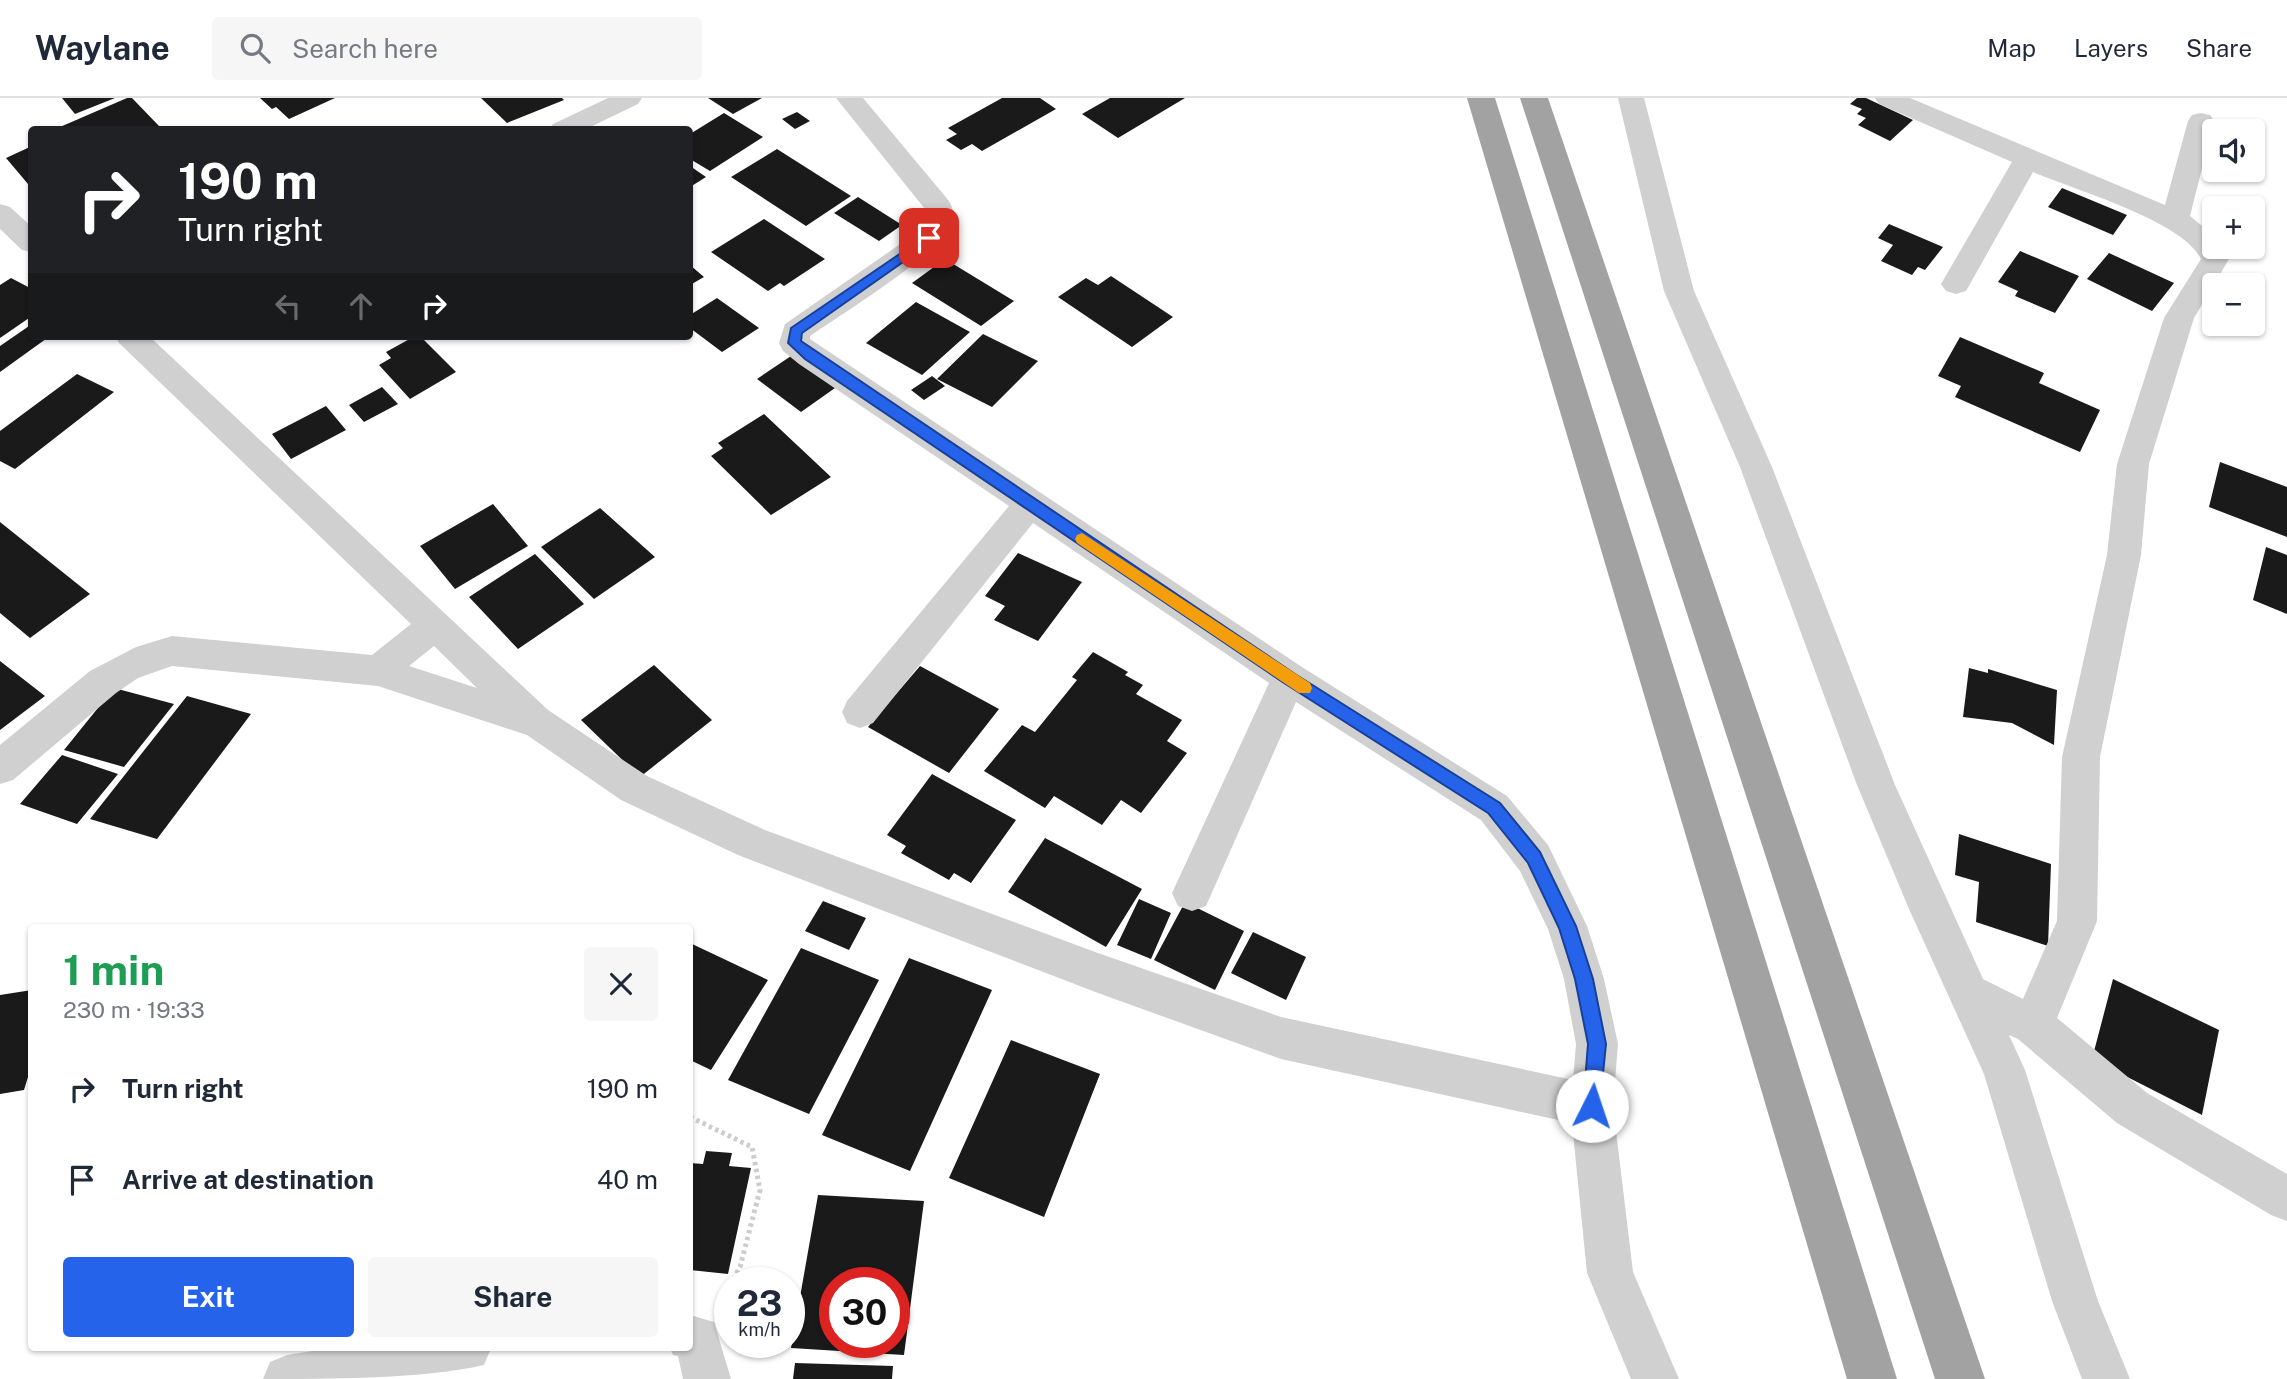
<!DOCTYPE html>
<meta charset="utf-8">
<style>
body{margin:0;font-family:"Public Sans",sans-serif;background:#f6f6f7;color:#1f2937;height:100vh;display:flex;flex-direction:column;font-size:26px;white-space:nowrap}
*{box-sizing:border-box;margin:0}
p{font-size:23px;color:#747a83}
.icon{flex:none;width:38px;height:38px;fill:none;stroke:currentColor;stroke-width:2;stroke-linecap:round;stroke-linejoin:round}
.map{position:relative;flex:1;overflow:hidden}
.details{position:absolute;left:28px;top:826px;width:665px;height:427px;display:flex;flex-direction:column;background:#fff;border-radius:7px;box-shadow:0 2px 5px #0004}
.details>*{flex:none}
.guide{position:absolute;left:28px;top:28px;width:665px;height:214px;border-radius:7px;box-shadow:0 2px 5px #0004;background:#202124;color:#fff;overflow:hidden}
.tools{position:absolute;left:2202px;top:21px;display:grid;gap:14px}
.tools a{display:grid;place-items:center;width:63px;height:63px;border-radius:7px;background:#fff;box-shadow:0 2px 5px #0004;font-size:35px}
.speed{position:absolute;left:714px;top:1169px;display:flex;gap:14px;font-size:35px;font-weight:700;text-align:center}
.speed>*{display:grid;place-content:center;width:91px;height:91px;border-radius:50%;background:#fff;box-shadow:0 2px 5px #0004;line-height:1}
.speed small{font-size:18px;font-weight:400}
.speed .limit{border:10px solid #d22;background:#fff;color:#111}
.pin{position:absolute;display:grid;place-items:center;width:60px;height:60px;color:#fff;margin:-30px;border-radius:14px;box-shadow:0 4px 10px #0006}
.me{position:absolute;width:77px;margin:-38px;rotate:4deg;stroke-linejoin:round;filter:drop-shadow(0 0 5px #0008)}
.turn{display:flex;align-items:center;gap:24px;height:147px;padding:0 35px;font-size:32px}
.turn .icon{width:91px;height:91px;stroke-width:2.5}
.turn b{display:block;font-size:49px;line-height:60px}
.lanes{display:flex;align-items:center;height:66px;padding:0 35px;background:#0003;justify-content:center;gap:35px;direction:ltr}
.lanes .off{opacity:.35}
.round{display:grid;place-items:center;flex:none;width:74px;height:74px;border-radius:7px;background:#f6f6f7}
.overview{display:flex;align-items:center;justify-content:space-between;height:119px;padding:0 35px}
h1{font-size:42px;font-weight:700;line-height:52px;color:#1e9e55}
.primary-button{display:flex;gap:14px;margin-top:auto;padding:14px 35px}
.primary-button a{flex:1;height:80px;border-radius:7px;background:#2563eb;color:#fff;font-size:28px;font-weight:700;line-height:80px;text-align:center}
.primary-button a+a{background:#f6f6f7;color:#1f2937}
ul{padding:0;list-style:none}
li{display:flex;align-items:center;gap:21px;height:91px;padding:0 35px}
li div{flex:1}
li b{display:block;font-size:26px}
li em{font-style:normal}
header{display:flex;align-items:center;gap:42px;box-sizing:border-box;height:98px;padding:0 35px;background:#fff;border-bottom:2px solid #e0e1e3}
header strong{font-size:33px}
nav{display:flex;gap:38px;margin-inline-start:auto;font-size:24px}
.search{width:490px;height:63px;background:#f6f6f7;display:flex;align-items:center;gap:18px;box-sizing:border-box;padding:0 24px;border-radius:7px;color:#747a83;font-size:26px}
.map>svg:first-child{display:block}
.building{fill:#1a1a1a;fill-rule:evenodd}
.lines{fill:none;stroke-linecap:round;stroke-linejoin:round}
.path{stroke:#cdcdcd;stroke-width:5;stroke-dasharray:3.5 3.5;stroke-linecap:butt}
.minor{fill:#d0d0d0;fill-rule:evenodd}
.trunk{fill:#a2a2a2;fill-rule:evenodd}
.route{fill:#2563eb;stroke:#184099;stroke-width:2}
.slow{fill:#f59e0b}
</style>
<header>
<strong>Waylane</strong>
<div class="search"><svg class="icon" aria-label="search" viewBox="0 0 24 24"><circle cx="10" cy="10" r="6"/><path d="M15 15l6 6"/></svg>Search here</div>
<nav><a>Map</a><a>Layers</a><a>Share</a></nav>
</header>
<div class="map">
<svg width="2287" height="1281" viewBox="0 0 2287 1281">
<rect width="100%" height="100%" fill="#fff"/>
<path class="building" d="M62 0H115L75 16Z
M127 0H132L159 28 151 32H62L60 29Z
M260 0H335L289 21 276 9 272 11Z
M481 0H562L564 2 507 25Z
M708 0H762L733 16Z
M1002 0H1040L1056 11 982 53 972 46 961 52 946 42 957 36 948 30Z
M1110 0H1185L1118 40 1082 16Z
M1857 0H1866L1913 22 1890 43 1858 27 1866 20 1857 16 1862 11 1850 6Z
M797 14 810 23 795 31 782 21Z
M724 15 763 39 710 73 690 61V36Z
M32 48V85L28 86 6 60Z
M777 51 851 98 806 128 731 79Z
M690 68 706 79 690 89Z
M2062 90 2127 117 2113 137 2048 109Z
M858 99 902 127 879 143 834 115Z
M764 121 825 161 784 188 780 185 768 193 711 154Z
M1889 126 1943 149 1925 172 1918 169 1912 177 1881 163 1893 147 1878 140Z
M2020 153 2079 178 2055 215 2015 198 2018 193 1998 184Z
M2109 155 2174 185 2152 213 2087 181Z
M945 161 1014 203 981 228 912 185Z
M690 167 704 179 690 187Z
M1111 178 1173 219 1132 249 1058 199 1086 180 1098 187Z
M11 180 32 191V218L0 240V187Z
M717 200 759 230 722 254 690 230V217Z
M916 204 970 234 922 277 866 245Z
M32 226V238H50L0 274V248Z
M983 236 1038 263 992 309 937 281Z
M415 238H420L456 274 410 301 379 267 391 260 386 254Z
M1960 239 2044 275 2039 285 2100 312 2080 354 1955 299 1961 288 1938 278Z
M791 258 835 290 801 314 757 281Z
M77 276 114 294 15 371 0 363V333Z
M932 278 945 288 924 302 911 292Z
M382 289 398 306 364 324 349 307Z
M326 308 346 332 291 361 272 336Z
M764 316 831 379 771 417 711 358 723 350 718 345Z
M2220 364 2287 389V439L2209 409Z
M493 406 528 448 455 491 420 448Z
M600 410 655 459 594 501 541 449Z
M0 424 90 496 30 540 0 515Z
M2266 449 2287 457V516L2253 502Z
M1018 455 1082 484 1038 543 994 522 1005 508 985 498Z
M535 456 584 506 518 551 469 499Z
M1093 554 1128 574 1125 577 1143 587 1136 596 1182 622 1167 643 1187 655 1141 715 1121 702 1102 727 1054 698 1045 710 984 673 1022 627 1035 634 1077 582 1072 579Z
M0 563 45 598 0 632Z
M654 567 712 622 640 679 581 622Z
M920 568 999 611 949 675 868 629Z
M1969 570 1988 575V571L2057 592 2054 647 2012 625 1963 619Z
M114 590 174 606 124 669 64 652Z
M187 598 251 616 157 741 90 721Z
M62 657 118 676 77 726 20 706Z
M932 676 1016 722 971 785 954 775 949 782 901 755 906 748 887 737Z
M1959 736 2051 766 2048 848 1976 824 1979 784 1955 777Z
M1045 740 1142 791 1106 849 1008 794Z
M1139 801 1171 815 1151 861 1117 847Z
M823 803 866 820 849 852 805 833Z
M1185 804 1244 833 1215 892 1154 862Z
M1253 834 1306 859 1286 902 1231 875Z
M690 845 768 882 711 972 690 962Z
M801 850 879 882 809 1016 728 982Z
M909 860 992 892 910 1073 822 1037Z
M2113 881 2219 932 2202 1017 2092 961Z
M32 892V966L24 992 0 996V897Z
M1011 942 1100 976 1044 1119 949 1080Z
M706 1053 732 1055 729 1068 751 1070 728 1176 690 1172V1065L703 1066Z
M818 1097 924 1103 904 1257 791 1250ZM835 1185H894V1244H835Z
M795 1265 893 1268 892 1281H793Z"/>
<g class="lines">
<path class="path" d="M690 1019 752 1049 760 1092 740 1169 731 1185
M721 1201 730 1187"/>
<path class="minor" d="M608 0H642L638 6 584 32H549L553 26Z
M836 0H863L949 103C953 110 956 120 952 128 937 157 842 216 810 238V241L1302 569 1507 698 1548 747 1587 828 1604 881 1618 946 1613 1008 1633 1174 1679 1281H1631L1587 1175 1572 1025 1281 961 1098 895 738 757 621 702 527 637 378 588 172 568 138 580 116 595 13 682 0 686V647L90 573 136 549 172 538 372 557 411 526 119 245 115 238H149L548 612 647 678 765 732 1098 855 1281 919 1573 982 1576 946 1564 881 1548 831 1520 773 1481 722 1296 604 1206 808 1192 813 1178 808 1172 795 1269 585 1033 425 873 625 860 630 847 625 842 614 847 603 1009 408 799 266 783 253 779 245 785 226 919 133 926 124 925 111ZM434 548 477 590 409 568Z
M1618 0H1644L1694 193 1772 369 1895 687 1983 881 2023 901 2057 823 2062 659 2107 457 2117 366 2164 220 2201 161C2182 122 2074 92 2033 74L1966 193 1956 196 1946 193 1941 186 2012 64 1879 6 1875 0H1910L2165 107 2188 23 2192 17 2201 15 2210 17 2214 23 2190 118 2214 138V149H2223L2229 161 2194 220 2149 366 2141 457 2100 659 2097 823 2057 920 2147 995 2287 1076V1123L2271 1117 2117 1025 2018 941 2009 937 2025 972 2098 1203 2130 1281H2082L2052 1203 1984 976 1909 811 1857 687 1740 369 1664 193Z
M0 106 10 109 32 129V154L22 152 0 131Z
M690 1217 714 1224 731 1281H683L678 1258 673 1257 670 1250H690Z
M332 1250H491L484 1267C425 1281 328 1281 263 1281L270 1264 287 1257Z"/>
<path class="trunk" d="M1467 0H1495L1897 1281H1847Z
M1520 0H1548L1985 1281H1935Z"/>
</g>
<path class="route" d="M929 136 935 140 933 143 802 235 801 243 1295 576 1500 705 1540 754 1576 828 1593 881 1606 946 1599 1014 1592 1017 1585 1014 1583 1008 1588 946 1575 881 1559 830 1528 765 1488 715 1284 585 805 261 788 245 791 230Z"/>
<path class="slow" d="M1082 435 1310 585 1312 590 1310 595H1299L1077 445 1075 441 1077 437Z"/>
</svg>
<div class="tools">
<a><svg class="icon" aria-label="sound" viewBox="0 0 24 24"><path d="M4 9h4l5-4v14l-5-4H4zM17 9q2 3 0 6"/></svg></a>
<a>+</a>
<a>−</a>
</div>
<div class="speed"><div>23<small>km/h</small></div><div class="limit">30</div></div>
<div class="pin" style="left:929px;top:140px;background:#d93025"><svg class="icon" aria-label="arrive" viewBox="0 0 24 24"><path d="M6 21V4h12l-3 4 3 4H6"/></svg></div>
<svg class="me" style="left:1592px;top:1008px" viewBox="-20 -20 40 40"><circle r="19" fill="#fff"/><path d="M0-13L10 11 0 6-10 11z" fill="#2563eb"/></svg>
<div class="guide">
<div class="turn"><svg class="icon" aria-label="right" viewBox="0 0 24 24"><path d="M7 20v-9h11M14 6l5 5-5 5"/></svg><div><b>190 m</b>Turn right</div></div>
<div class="lanes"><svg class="icon off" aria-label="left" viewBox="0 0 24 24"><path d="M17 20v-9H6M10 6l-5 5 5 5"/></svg><svg class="icon off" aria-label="ahead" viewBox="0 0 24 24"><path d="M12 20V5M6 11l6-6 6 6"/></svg><svg class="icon" aria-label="right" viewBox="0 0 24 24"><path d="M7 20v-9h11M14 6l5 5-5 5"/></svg></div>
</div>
<section class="details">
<div class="overview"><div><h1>1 min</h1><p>230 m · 19:33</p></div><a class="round"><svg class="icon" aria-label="close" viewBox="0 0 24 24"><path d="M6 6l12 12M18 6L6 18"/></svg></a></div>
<ul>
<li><svg class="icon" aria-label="right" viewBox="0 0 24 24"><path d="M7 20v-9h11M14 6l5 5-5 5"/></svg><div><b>Turn right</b></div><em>190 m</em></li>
<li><svg class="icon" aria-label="arrive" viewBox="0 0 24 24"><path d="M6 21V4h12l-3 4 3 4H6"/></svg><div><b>Arrive at destination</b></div><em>40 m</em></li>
</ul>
<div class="primary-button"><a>Exit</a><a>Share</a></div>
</section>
</div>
